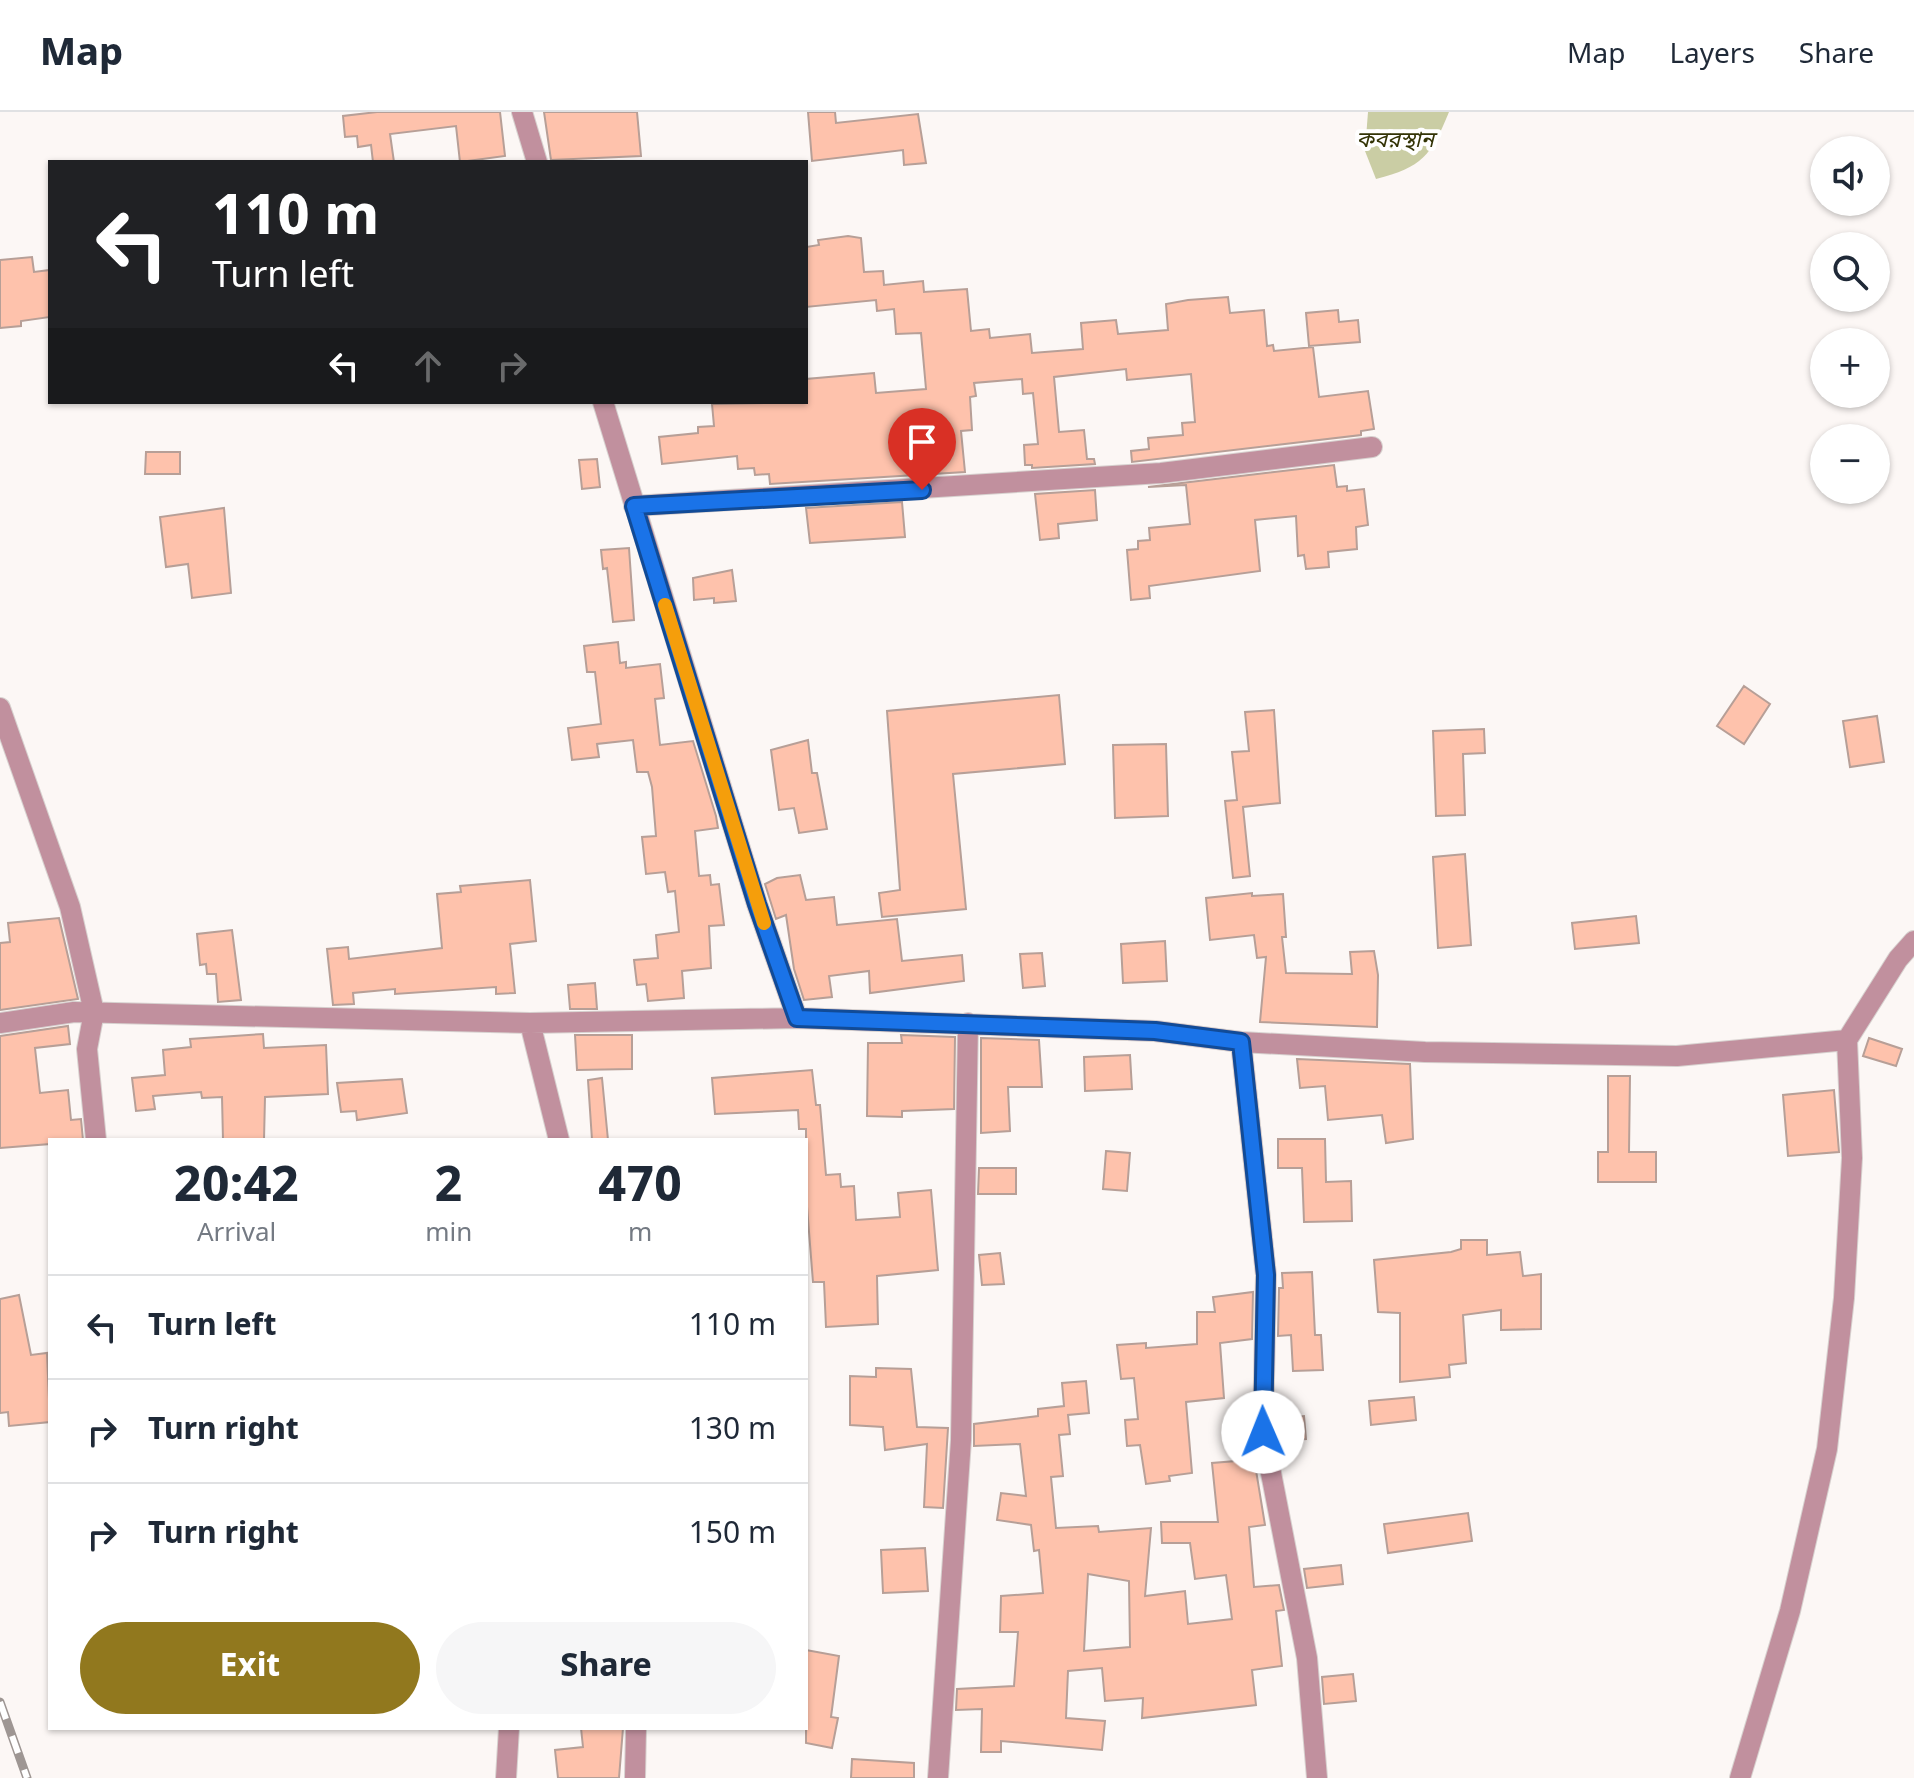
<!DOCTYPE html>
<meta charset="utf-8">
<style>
body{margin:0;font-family:Georgia,"Noto Sans Bengali",serif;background:#f6f6f7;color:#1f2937;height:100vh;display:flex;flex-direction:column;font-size:30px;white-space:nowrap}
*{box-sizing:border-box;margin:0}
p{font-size:26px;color:#747a83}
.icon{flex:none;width:44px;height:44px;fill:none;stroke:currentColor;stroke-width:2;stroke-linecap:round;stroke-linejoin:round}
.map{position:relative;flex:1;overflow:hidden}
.details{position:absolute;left:48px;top:1026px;width:760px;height:592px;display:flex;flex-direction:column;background:#fff;border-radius:0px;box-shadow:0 2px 6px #0004}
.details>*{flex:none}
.hud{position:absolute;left:48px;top:48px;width:760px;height:244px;border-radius:0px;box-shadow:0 2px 6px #0004;background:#202124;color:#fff;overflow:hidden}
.controls{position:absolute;left:1810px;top:24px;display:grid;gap:16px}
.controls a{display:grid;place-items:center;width:80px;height:80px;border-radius:50%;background:#fff;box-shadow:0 2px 6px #0004;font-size:40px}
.pin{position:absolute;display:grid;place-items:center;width:68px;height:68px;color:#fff;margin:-82px -34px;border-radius:50% 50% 50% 0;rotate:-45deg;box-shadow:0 0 8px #0007}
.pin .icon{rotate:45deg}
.me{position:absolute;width:88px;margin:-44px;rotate:359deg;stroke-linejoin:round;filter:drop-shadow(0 0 6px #0008)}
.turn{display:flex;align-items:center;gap:28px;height:168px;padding:0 32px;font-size:36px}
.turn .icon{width:104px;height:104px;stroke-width:2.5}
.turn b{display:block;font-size:56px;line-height:68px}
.lanes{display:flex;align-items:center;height:76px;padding:0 32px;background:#0003;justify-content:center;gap:40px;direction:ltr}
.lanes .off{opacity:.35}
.eta{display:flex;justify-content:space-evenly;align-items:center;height:136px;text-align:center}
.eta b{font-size:48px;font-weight:700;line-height:56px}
.cta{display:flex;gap:16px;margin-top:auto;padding:16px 32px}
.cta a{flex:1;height:92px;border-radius:48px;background:#91781e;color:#fff;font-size:32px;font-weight:700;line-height:92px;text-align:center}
.cta a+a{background:#f6f6f7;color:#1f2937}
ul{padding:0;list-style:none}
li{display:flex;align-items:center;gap:24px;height:104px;padding:0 32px;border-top:2px solid #e0e1e3}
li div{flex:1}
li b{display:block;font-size:30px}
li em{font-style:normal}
header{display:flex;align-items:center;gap:48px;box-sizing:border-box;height:112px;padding:0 40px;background:#fff;border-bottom:2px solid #e0e1e3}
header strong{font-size:38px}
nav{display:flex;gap:44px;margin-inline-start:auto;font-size:28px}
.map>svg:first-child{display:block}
.green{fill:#cacda4}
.building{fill:#fec2ac;stroke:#b79f97;stroke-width:2;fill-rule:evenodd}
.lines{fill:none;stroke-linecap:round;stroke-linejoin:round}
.minor-casing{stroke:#d7d1cf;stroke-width:22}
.minor{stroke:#c1909e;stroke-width:20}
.rail-casing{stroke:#9e9693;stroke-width:9}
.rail{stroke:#fff;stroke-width:6;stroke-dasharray:18;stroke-linecap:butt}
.route-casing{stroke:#114b97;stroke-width:20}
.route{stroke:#1a73e8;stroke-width:14}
.slow{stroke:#f59e0b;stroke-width:14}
.labels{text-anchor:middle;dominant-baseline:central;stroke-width:8;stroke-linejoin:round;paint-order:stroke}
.park-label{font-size:22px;font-style:italic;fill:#323305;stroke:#fff}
</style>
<header>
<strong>Map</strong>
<nav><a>Map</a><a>Layers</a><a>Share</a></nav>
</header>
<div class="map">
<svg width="1914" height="1666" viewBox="0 0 1914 1666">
<rect width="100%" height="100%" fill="#fcf7f5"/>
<path class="green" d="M1368 0H1449C1431 44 1422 55 1376 67L1365 39Z"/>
<path class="building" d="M377 0H500L505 44 460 50 456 14 390 22 394 50H373L371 33 358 35 357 24 345 25 343 4Z
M544 0H637L641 44 551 48Z
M808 0H835L836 11 918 2 926 51 904 53 903 38 812 49Z
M848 124 861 126 864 160 883 159 884 173 923 169 924 180 967 177 971 219 989 217 990 226 1030 222 1032 241 1083 237 1081 211 1116 208 1118 222 1168 218 1166 192 1188 188 1228 185 1230 201 1264 198 1267 234 1273 233 1274 239 1313 235 1319 285 1368 279 1374 317 1361 319V323L1132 350 1131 339 1149 337 1148 326 1183 323 1182 311 1195 310 1191 262 1127 268 1126 257 1054 265 1059 320 1084 318 1087 347H1094L1095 352 1032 356V353H1025L1024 333 1038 332 1033 281 1023 282 1022 267 974 271 976 284 970 285 972 318 961 319 965 360 770 372 769 362 755 363 754 356 738 357 737 344 662 352 659 325 698 321V315L714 314 712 292 806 290V267L874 261 876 281 926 277 921 221 896 222 894 197 877 199 876 188 806 195V135L819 133 818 128Z
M32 145 34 160 50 158V205L21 209V214L0 216V148Z
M1338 198 1339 210 1358 208 1360 230 1309 234 1306 201Z
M146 340H180V362H145Z
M597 347 600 375 582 377 579 348Z
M1334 353 1337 375 1347 374V379L1364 377 1368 413 1356 415 1357 437 1328 440 1329 455 1306 457 1304 443 1298 444 1296 404 1255 408 1260 459 1149 474 1150 486 1131 488 1127 438 1138 437V429L1150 428 1149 416 1190 412 1186 373 1148 375Z
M1095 378 1097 408 1058 412 1059 426 1040 428 1035 382Z
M902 390 905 425 810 431 806 396Z
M224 396 231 481 192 486 188 452 166 455 160 405Z
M629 436 634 508 613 510 607 456 603 457 601 438Z
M732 458 736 489 714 491V486L694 488 693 466Z
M618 530 620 551 626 550V556L660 552 664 586 655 587 660 633 693 629 716 704 718 716 695 719 699 764 710 763 711 773 719 772 724 813 709 814 711 856 682 859 684 886 648 889 646 872 637 873 634 848 658 846 656 823 679 820 675 779 668 780 665 760 646 762 642 725 656 724 652 675 648 660H637L633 628 597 632 599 645 572 648 568 616 601 612 595 560H587L584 534Z
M1744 574 1770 592 1744 632 1717 614Z
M1059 583 1065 652 953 662 966 797 882 805 879 781 900 778 887 599Z
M1274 598 1280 691 1243 695 1250 764 1233 766 1225 689 1237 688 1232 640 1249 639 1245 600Z
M1877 604 1884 650 1850 655 1843 609Z
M1484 617 1485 641 1463 642 1465 703 1436 704 1433 619Z
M808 628 812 661H817L827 717 799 721 794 696 779 698 771 638Z
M1166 632 1168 704 1115 706 1113 633Z
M1465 742 1471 833 1438 836 1433 745Z
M800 763 806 788 834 785 837 813 897 807 902 849 962 843 964 869 870 881 869 859 829 864 832 885 804 888 794 857 786 803 776 807 765 772 777 766Z
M530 768 536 829 510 832 515 881 496 882V875L395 882V877L353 881 354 892 333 893 327 837 348 835 349 847 442 836 437 782 461 780 460 774Z
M1252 781V784L1283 782 1286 825H1282L1286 861 1352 862 1350 840 1374 839 1378 863 1377 915 1260 910 1266 845 1257 846 1254 823 1210 828 1206 786Z
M1636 804 1639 831 1575 837 1572 811Z
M59 806 78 887 0 898V831L10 830 8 811Z
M232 818 241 888 218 890 216 862H207L206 852 200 853 197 822Z
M1165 829 1167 869 1123 871 1121 832Z
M1042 841 1045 874 1023 876 1020 842Z
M595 871 597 897H570L568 873Z
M68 914 70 932 35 936 40 981 68 978 71 1008 81 1007 83 1028H50V1032L0 1036V924Z
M263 922 264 936 326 933 328 982 265 985 264 1028H223L222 985 202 986 201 980 153 984 155 997 136 999 132 966 165 963 163 938 191 935 190 927Z
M575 923H632V957L577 958Z
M901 923 955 925 954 997 902 999V1005L867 1004 868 931H902Z
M981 926 1039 928 1042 975H1008L1010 1019 981 1021Z
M1869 926 1902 937 1896 954 1863 944Z
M1130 943 1132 977 1085 979 1084 945Z
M1297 947 1410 952 1413 1027 1386 1031 1382 1003 1328 1008 1325 974 1300 976Z
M812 958 816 993H820L826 1063 840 1062 841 1075 854 1074 856 1108 900 1105 898 1081 931 1078 938 1158 877 1164 878 1212 826 1215 824 1170H813L806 1082V1017H799L798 998 715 1002 712 966Z
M1608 964H1630L1629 1040H1656V1070H1598V1040H1608Z
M602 966 608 1028H592L588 968Z
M402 967 407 1001 357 1008 356 999 341 1000 337 971Z
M1834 978 1839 1040 1788 1044 1783 983Z
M1278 1027H1325L1326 1070 1351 1069 1352 1109 1304 1110 1302 1056H1278Z
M1106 1039 1130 1041 1127 1079 1103 1077Z
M979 1056H1016V1082H978Z
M1461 1128H1487V1143L1520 1140 1523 1164 1541 1162V1217L1501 1218V1198L1463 1203 1466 1251 1449 1253 1450 1265 1400 1270V1201L1378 1200 1374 1148 1451 1140 1461 1137Z
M1000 1141 1004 1172 982 1173 979 1143Z
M1312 1160 1315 1223H1321L1323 1258 1293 1259 1291 1223 1278 1224 1279 1176H1283L1282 1161Z
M1253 1180 1252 1227 1220 1231 1224 1286 1186 1290 1192 1361 1169 1364 1170 1369 1146 1372 1140 1333 1127 1334 1125 1308 1138 1307 1134 1266 1121 1267 1117 1233 1146 1231V1236L1197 1232V1200H1215L1213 1185Z
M19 1183 31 1243 47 1241 50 1310 9 1314 8 1300 0 1301V1187Z
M876 1256 911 1257 917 1315 948 1316 943 1396 924 1395 927 1332 885 1338 883 1315 850 1313V1264L876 1265Z
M1086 1269 1089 1301 1068 1303 1070 1322 1059 1323 1063 1364 1051 1365 1056 1416 1098 1414 1099 1420 1151 1416 1145 1484 1185 1479 1188 1512 1232 1507 1226 1463 1195 1467 1190 1431H1162L1161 1410H1218L1212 1351 1236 1349 1233 1323 1250 1322 1265 1413 1249 1415 1254 1475 1279 1473 1284 1498 1276 1499 1282 1554 1252 1558 1256 1593 1142 1606 1143 1586 1105 1589 1102 1556 1068 1559 1066 1606 1105 1609 1102 1638 1001 1629V1640H981L982 1597 956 1598 957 1577 1014 1574 1018 1520H1000L1001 1484 1043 1481 1039 1438 1034 1439 1031 1413 997 1408 1001 1381 1026 1384 1020 1332 974 1334V1312L1038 1304V1297L1064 1294 1062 1271ZM1088 1462 1129 1469 1130 1535 1084 1539Z
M1414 1285 1416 1308 1371 1313 1369 1289Z
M1304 1304 1306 1327 1278 1329 1276 1307Z
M1468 1401 1472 1429 1388 1441 1384 1412Z
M925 1436 928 1479 883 1481 881 1438Z
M1341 1453 1343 1472 1307 1476 1304 1457Z
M806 1538 839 1544 831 1605 838 1606 832 1636 806 1631Z
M1353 1562 1356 1589 1324 1592 1322 1565Z
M581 1616H623L619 1666H558L555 1638 583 1635Z
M852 1647 914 1651V1666H851Z"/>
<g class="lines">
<defs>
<path id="minor" d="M522 0 537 50
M603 290 757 792 797 906
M634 394 1161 361 1372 335
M0 596 70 795 94 900 87 937 96 1028
M0 911 74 900 530 911 797 906 1155 919 1241 930 1425 940 1677 944 1847 928 1898 847 1914 829
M530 911 559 1028
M1241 930 1266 1163 1263 1320 1307 1546 1317 1666
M506 1666 509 1616
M635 1666 636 1616
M938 1666 961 1328 968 911
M1740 1666 1790 1499 1827 1337 1844 1186 1852 1046 1847 928"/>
</defs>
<use href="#minor" class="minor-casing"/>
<use href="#minor" class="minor"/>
<defs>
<path id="rail" d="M0 1590 27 1666"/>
</defs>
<use href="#rail" class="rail-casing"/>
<use href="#rail" class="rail"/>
</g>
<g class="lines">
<defs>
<path id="route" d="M922 378 634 394 757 792 797 906 1155 919 1241 930 1266 1163 1263 1320"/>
</defs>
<use href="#route" class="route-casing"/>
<use href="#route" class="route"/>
<path class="slow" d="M665 493 764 811"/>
</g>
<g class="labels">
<g class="park-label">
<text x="1395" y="29">কবরস্থান</text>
</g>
</g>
</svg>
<div class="controls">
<a><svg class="icon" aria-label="sound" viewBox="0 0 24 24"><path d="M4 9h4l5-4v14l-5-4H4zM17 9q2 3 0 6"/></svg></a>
<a><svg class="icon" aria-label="search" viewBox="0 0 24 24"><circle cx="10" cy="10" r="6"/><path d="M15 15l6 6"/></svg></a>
<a>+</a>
<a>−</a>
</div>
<div class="pin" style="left:922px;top:378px;background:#d93025"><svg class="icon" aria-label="arrive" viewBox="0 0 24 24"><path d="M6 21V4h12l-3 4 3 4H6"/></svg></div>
<svg class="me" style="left:1263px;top:1320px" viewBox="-20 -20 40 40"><circle r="19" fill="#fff"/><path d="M0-13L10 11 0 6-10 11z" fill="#1a73e8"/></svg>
<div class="hud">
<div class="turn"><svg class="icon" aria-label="left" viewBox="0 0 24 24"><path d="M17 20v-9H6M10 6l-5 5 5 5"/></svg><div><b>110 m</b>Turn left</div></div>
<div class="lanes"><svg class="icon" aria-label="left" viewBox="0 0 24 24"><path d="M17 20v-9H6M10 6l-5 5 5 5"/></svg><svg class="icon off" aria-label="ahead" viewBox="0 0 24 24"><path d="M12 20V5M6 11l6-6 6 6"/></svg><svg class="icon off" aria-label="right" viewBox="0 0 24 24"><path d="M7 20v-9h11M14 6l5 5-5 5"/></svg></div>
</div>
<section class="details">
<div class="eta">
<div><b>20:42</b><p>Arrival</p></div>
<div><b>2</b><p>min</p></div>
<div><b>470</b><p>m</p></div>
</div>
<ul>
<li><svg class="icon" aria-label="left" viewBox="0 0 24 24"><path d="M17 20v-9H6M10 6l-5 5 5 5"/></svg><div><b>Turn left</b></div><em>110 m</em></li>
<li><svg class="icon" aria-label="right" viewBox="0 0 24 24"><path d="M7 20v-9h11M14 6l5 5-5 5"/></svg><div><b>Turn right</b></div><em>130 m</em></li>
<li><svg class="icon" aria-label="right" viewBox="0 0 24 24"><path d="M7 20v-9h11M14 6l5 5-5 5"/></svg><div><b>Turn right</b></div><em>150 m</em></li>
</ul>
<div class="cta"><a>Exit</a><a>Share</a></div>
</section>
</div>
